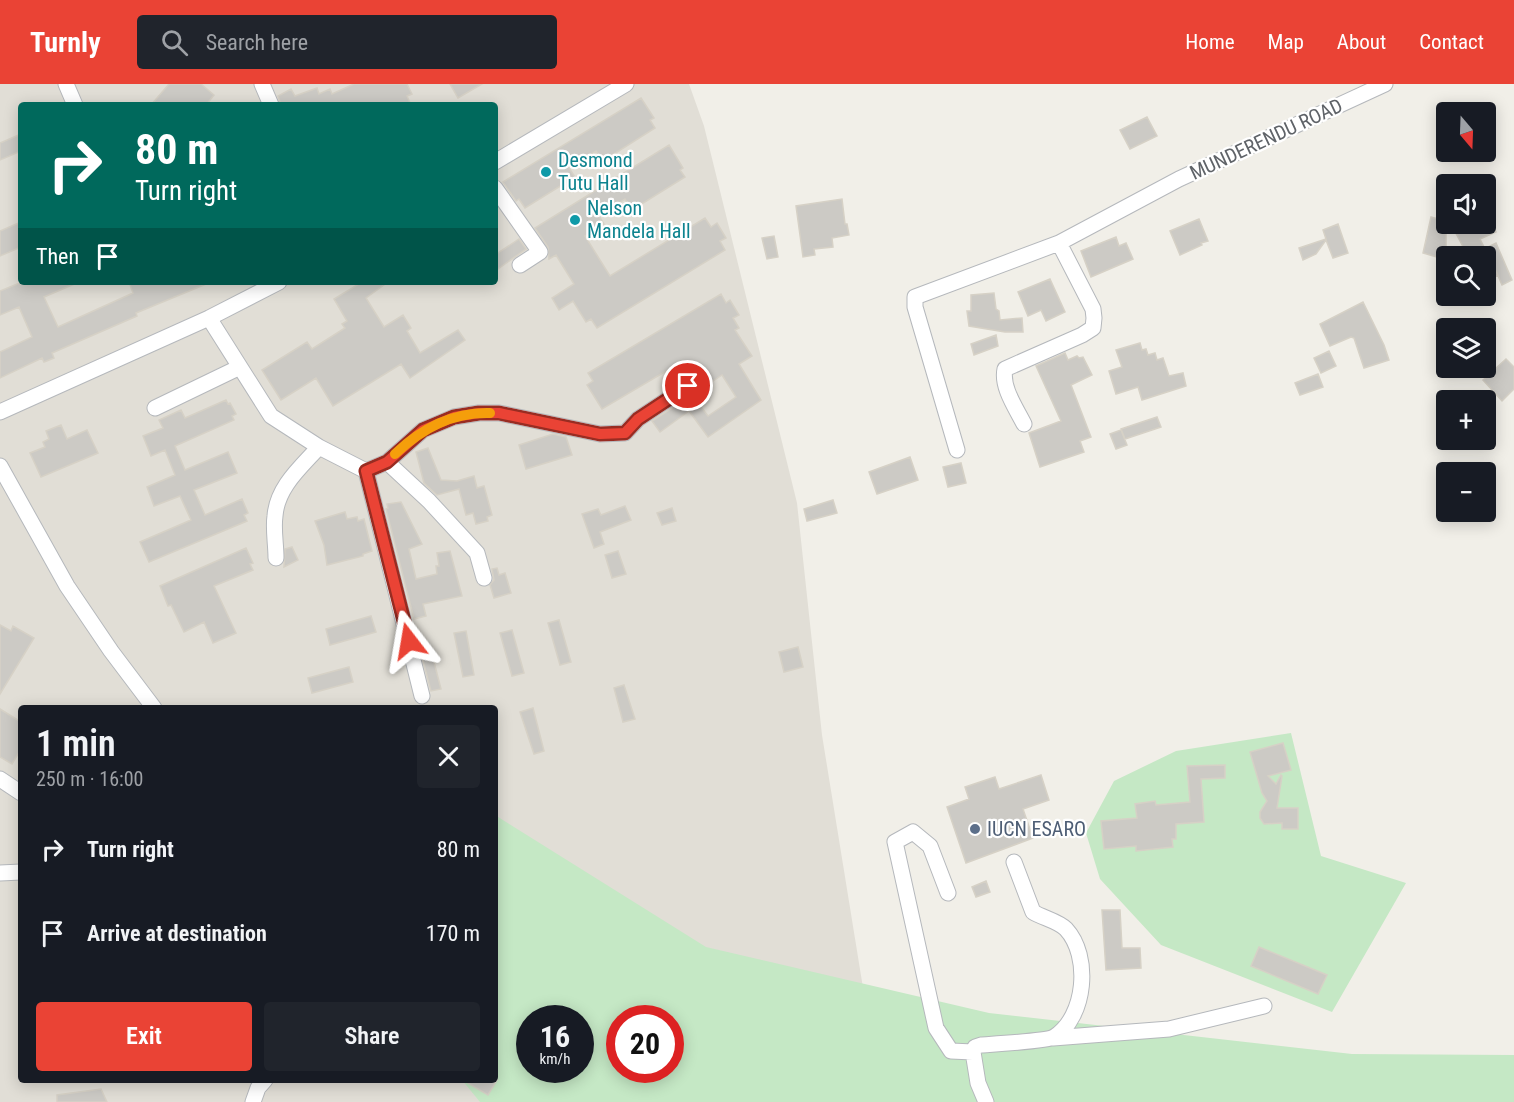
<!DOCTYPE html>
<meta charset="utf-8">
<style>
body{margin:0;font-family:"Roboto Condensed",sans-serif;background:#20242c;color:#f1f3f6;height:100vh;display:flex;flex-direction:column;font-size:22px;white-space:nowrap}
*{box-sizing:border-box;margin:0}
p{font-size:20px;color:#9ea1a6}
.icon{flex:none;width:33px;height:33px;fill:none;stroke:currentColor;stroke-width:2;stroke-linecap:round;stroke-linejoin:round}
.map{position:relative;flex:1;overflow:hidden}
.details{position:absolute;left:18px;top:621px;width:480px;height:378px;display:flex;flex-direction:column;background:#171b24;border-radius:6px;box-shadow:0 3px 15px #0003}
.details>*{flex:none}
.banner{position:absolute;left:18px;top:18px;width:480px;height:183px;border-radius:6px;box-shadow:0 3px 15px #0003;background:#00695c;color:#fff;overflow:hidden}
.needle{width:39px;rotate:161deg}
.controls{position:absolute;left:1436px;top:18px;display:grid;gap:12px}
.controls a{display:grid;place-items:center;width:60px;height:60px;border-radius:6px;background:#171b24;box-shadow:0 3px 15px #0003;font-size:30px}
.speed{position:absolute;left:516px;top:921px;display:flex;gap:12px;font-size:30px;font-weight:700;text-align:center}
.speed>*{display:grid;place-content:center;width:78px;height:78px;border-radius:50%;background:#171b24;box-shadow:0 3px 15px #0003;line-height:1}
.speed small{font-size:15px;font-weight:400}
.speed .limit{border:9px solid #d22;background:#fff;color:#111}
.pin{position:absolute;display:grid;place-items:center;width:51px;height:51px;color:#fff;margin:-26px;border:3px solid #fff;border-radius:50%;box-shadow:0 2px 6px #0007}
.me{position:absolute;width:66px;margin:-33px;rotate:346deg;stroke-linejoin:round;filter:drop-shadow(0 0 4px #0008)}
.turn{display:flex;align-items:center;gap:21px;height:126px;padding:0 18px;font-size:27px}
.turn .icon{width:78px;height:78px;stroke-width:2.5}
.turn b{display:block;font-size:42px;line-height:51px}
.then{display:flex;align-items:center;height:57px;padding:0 18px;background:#0003;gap:12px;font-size:22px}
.round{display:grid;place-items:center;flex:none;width:63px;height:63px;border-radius:6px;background:#20242c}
.headline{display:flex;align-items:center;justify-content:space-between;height:102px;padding:0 18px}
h1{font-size:36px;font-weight:600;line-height:45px}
.cta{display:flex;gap:12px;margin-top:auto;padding:12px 18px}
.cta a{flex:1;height:69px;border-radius:6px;background:#ea4335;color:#fff;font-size:24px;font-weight:600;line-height:69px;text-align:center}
.cta a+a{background:#20242c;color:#f1f3f6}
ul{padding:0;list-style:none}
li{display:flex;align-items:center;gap:18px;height:84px;padding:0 18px}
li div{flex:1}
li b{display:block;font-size:22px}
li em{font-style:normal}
header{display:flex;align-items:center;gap:36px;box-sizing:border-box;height:84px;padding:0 30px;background:#ea4335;color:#fff}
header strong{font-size:28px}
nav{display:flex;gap:33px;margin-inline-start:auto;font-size:21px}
.search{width:420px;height:54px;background:#20242c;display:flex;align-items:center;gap:15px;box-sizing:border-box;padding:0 21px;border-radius:6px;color:#9ea1a6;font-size:22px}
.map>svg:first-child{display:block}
.education{fill:#e1ded6;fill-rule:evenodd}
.green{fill:#c5e8c5;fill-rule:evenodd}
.building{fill:#cccac5;stroke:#d6d1c6;stroke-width:1.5}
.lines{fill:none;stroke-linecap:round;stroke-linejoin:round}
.minor-casing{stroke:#b5b8bc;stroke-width:17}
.minor{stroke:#fff;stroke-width:15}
.route-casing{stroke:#982c22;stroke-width:15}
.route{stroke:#ea4335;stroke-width:10}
.slow{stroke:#f59e0b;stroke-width:10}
.culture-dot{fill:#0f9aa8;stroke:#fff;stroke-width:2}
.service-dot{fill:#5c6f8a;stroke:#fff;stroke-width:2}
.labels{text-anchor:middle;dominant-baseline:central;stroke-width:4.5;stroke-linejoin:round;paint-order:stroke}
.street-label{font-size:20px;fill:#5f6368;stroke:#fff}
.culture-label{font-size:20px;fill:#0d838f;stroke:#fff;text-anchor:start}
.service-label{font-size:20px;fill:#4e5e75;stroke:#fff;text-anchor:start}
</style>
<header>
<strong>Turnly</strong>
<div class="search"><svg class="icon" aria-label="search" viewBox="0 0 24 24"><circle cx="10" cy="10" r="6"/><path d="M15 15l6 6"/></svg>Search here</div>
<nav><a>Home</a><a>Map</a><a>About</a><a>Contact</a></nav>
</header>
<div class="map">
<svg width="1514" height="1018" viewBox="0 0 1514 1018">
<rect width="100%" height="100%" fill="#f1efe8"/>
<path class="education" d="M0 0H689L704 42 797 419 822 651 876 984 860 1018H0ZM21 21H495V198H21ZM21 624H495V996H21ZM530 934H580V986H530ZM620 934H670V986H620Z"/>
<path class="green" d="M1291 649 1321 772 1406 799 1332 928 1161 861 1100 795 1086 749 1114 697 1176 667Z
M495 731 706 863 989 929 1352 970 1514 971V1018H480L462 996H495ZM530 934H580V986H530ZM620 934H670V986H620Z"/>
<path class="building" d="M169 0H201L214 11 206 21H151Z
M354 0H407L412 10 407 12 411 21H281L278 12 291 5 295 12 317 4 319 10 330 5 332 10Z
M450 0H482L458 14Z
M641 14 654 34 650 36 655 44 603 77 596 67 569 84 575 93 525 124 519 115 516 117 503 98Z
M1147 33 1157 52 1130 65 1120 46Z
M21 50V67L0 76V59Z
M669 61 683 84 680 86 685 93 632 126 625 115 599 132 604 140 585 152 610 192 705 134 711 143 717 139 726 154 720 157 725 166 597 244 591 235 586 238 573 217 559 226 552 214 574 200 556 171 549 175 548 163 535 144Z
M842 115 845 140H847L849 151 832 154 833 163 814 165 815 171 803 173 796 122Z
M1431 133 1446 137V168L1444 175 1423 169Z
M1199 135 1208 157 1201 159 1202 161 1180 171 1170 147Z
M21 138V163L0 172V147Z
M1338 140 1348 169 1333 174 1326 156 1316 170 1303 176 1299 164 1326 155 1323 146Z
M1451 140H1492L1496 148 1480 155 1498 191 1485 196V172H1468Z
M774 152 778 173 767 175 762 154Z
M1116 153 1119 162 1126 159 1133 175 1091 193 1081 167Z
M519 155 526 165 495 187V171Z
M1496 159 1512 196 1502 201 1486 164Z
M1050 195 1065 228 1046 237 1041 226 1028 232 1018 208Z
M22 198H79L44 213 58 243 133 209 129 198H211L136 229 137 232 52 269 54 274 44 278 42 274 0 294V268L32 253 19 223 0 231V207Z
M362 198H388L366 214 384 243 403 231 411 244 407 247 420 269 458 246 465 256 410 294 401 280 333 322 316 294 281 316 262 286 307 258 312 265 345 244 342 240 347 237 334 215Z
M994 209 996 225 999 227 1000 236 1022 234 1023 248H1005L969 242 967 227H971V211Z
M721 210 726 219 730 216 739 231 733 234 739 244 735 246 752 272 739 280 761 316 708 353 689 327 660 348 652 337 692 311 708 332 736 313 722 291 697 308 696 296 687 292 678 280 602 325 587 301 593 297 588 289Z
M1363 218 1384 261 1389 276 1364 284 1354 254 1351 253 1330 262 1320 240Z
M996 251 998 262 974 271 971 260Z
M1140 259 1142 266 1146 265 1148 271 1155 269 1157 276 1163 274 1169 292 1183 289 1186 302 1142 316 1138 303 1116 310 1109 287 1122 283 1116 266Z
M1329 267 1336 282 1321 289 1314 274Z
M1065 269 1068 276 1077 272 1079 274 1083 273 1092 291 1071 301 1091 353 1080 357 1084 368 1040 383 1029 349 1061 337 1036 282Z
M1506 275 1514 283V305L1502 317 1483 296Z
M1318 290 1323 303 1300 311 1295 299Z
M226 316 228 320 230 319 236 330 232 332 234 336 175 362 185 386 228 368 237 389 194 406 205 431 242 415 248 429 244 431 247 437 149 478 140 458 191 436 180 412 154 422 147 403 175 391 165 366 151 372 143 352 163 344 159 336 181 326 185 334Z
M1157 333 1161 343 1125 355 1121 345Z
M61 341 67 355 87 346 98 369 41 393 30 369 45 363 43 358 49 355 46 347Z
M1121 346 1127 361 1116 365 1110 350Z
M553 350 566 353 572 371 526 385 519 361Z
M428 364 441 396 457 397 474 392 477 404 484 402 492 431 487 433 488 437 476 440 473 429 466 431 459 405 437 411 424 399 416 368Z
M910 373 918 396 877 410 869 388Z
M961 379 966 399 948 403 943 383Z
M833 416 837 429 807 437 804 425Z
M401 418 422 460 409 465 416 495 437 490 436 482H439L437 469 450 467 462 512 423 520 426 532 414 535 386 425 388 424 387 420Z
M625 422 631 436 600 448 604 460 594 464 582 430 598 425 601 431Z
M672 424 676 437 662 441 657 429Z
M345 428 347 435 357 433 358 437 364 435 372 467 363 470V472L327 481 324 461 315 437Z
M292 463 298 476 284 483 285 465Z
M246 464 253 479 250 480 253 486 214 502 236 549 213 559 204 538 184 548 171 521 168 522 160 502Z
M618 467 626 490 612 494 605 471Z
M497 484 499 491 505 489 511 509 494 514 490 501 494 496 492 485Z
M371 532 376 548 330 561 326 545Z
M559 536 571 578 560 581 548 539Z
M0 541 11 547 13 542 34 554 0 610Z
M512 546 524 589 512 592 500 549Z
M466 547 474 591 463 593 454 549Z
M798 563 803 583 784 588 779 568Z
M432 570 441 605 431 607 422 573Z
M349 583 353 598 312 609 308 594Z
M624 601 635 635 623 638 614 604Z
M533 624 544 667 534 670 520 628Z
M0 625 21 638V665L12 680 0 673Z
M1283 659 1291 686 1268 692 1276 700 1281 691 1282 692 1277 724H1298V745H1282V739L1264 740 1260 734V728L1267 717 1262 709 1250 668Z
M1225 681V694L1201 695 1204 738 1176 740V755H1172L1173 763 1136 767V762L1104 765 1101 737 1137 734 1135 720 1155 717 1156 721 1190 718 1187 682Z
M1041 691 1049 716 1023 725 1033 754 966 779 947 723 969 715 965 703 995 693 999 705Z
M986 797 990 808 976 813 972 803Z
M1102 826H1120L1122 864H1140L1141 884 1106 886Z
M1259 863 1327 891 1318 910 1251 882Z
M463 996H497L488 1011Z
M101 1005 107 1018H57V1011Z"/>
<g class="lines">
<defs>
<path id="minor" d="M66 0 75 21
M262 0 271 21
M495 78 626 0
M495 104 540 168 520 181
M209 234 271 332 319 363 366 387 422 612
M155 324 240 283
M0 328 209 234 279 198
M1024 340C1016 324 1001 303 1005 285L1082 251 1093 244 1094 234 1093 225 1059 159
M957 366 915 223V213L1059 159 1179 95 1385 0
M387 378 429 417 477 469 484 494
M0 382 67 502 111 567 154 624
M366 387 387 378 423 346 454 333 479 329H499L600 350 625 349 638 335 688 302
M276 474C276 460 273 445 275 432 277 403 301 383 319 363
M0 695 21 709
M0 789 21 788
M948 809 930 762 913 748 895 758 936 944 951 967 973 968
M1053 954 1169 945 1264 922
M253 1018 258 1004 265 996
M986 1018 978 999 973 968 975 963 981 961C994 960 1047 957 1054 953 1086 933 1091 872 1066 845 1058 837 1043 834 1033 828L1014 778"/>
</defs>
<use href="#minor" class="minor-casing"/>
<use href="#minor" class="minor"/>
</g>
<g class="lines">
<defs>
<path id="route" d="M409 557 366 387 387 378 423 346 454 333 479 329H499L600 350 625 349 638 335 688 302"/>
</defs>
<use href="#route" class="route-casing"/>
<use href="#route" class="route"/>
<path class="slow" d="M395 370C422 344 452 328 490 329"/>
</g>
<g class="culture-dot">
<circle cx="546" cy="88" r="6"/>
<circle cx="575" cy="136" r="6"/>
</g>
<circle class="service-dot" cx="975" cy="745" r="6"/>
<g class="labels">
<g class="street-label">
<text transform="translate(1266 55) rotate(-25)">MUNDERENDU ROAD</text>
</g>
<g class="culture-label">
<text x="558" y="76">Desmond<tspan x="558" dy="23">Tutu Hall</tspan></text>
<text x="587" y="124">Nelson<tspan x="587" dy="23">Mandela Hall</tspan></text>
</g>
<g class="service-label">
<text x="987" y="745">IUCN ESARO</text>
</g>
</g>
</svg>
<div class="controls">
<a><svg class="needle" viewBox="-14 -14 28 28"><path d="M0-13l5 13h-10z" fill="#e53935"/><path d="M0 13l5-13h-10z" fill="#9ea1a6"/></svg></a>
<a><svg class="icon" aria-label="sound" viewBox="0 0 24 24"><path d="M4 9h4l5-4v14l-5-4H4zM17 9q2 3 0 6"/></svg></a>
<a><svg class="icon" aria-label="search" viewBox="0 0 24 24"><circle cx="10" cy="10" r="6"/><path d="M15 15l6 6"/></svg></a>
<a><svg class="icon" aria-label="layers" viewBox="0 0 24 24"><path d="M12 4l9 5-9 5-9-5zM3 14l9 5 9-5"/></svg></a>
<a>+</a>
<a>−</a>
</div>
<div class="speed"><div>16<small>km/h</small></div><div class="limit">20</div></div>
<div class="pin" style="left:688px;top:302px;background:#d93025"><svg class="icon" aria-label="arrive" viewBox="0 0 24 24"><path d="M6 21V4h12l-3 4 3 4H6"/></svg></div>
<svg class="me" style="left:409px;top:557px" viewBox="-20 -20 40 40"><path d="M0-17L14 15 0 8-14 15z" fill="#ea4335" stroke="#fff" stroke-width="4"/></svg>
<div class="banner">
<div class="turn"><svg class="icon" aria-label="right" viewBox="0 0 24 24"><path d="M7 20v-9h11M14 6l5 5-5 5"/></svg><div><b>80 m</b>Turn right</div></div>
<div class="then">Then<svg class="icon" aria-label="arrive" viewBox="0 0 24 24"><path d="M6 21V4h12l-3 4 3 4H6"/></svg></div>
</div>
<section class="details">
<div class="headline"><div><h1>1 min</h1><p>250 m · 16:00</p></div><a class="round"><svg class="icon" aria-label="close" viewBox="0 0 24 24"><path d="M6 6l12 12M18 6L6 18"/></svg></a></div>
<ul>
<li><svg class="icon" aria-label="right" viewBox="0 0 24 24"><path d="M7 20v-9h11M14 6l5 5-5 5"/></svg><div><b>Turn right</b></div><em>80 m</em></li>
<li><svg class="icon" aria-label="arrive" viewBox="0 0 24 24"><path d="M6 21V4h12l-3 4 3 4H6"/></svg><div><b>Arrive at destination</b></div><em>170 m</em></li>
</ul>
<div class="cta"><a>Exit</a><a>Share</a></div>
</section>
</div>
